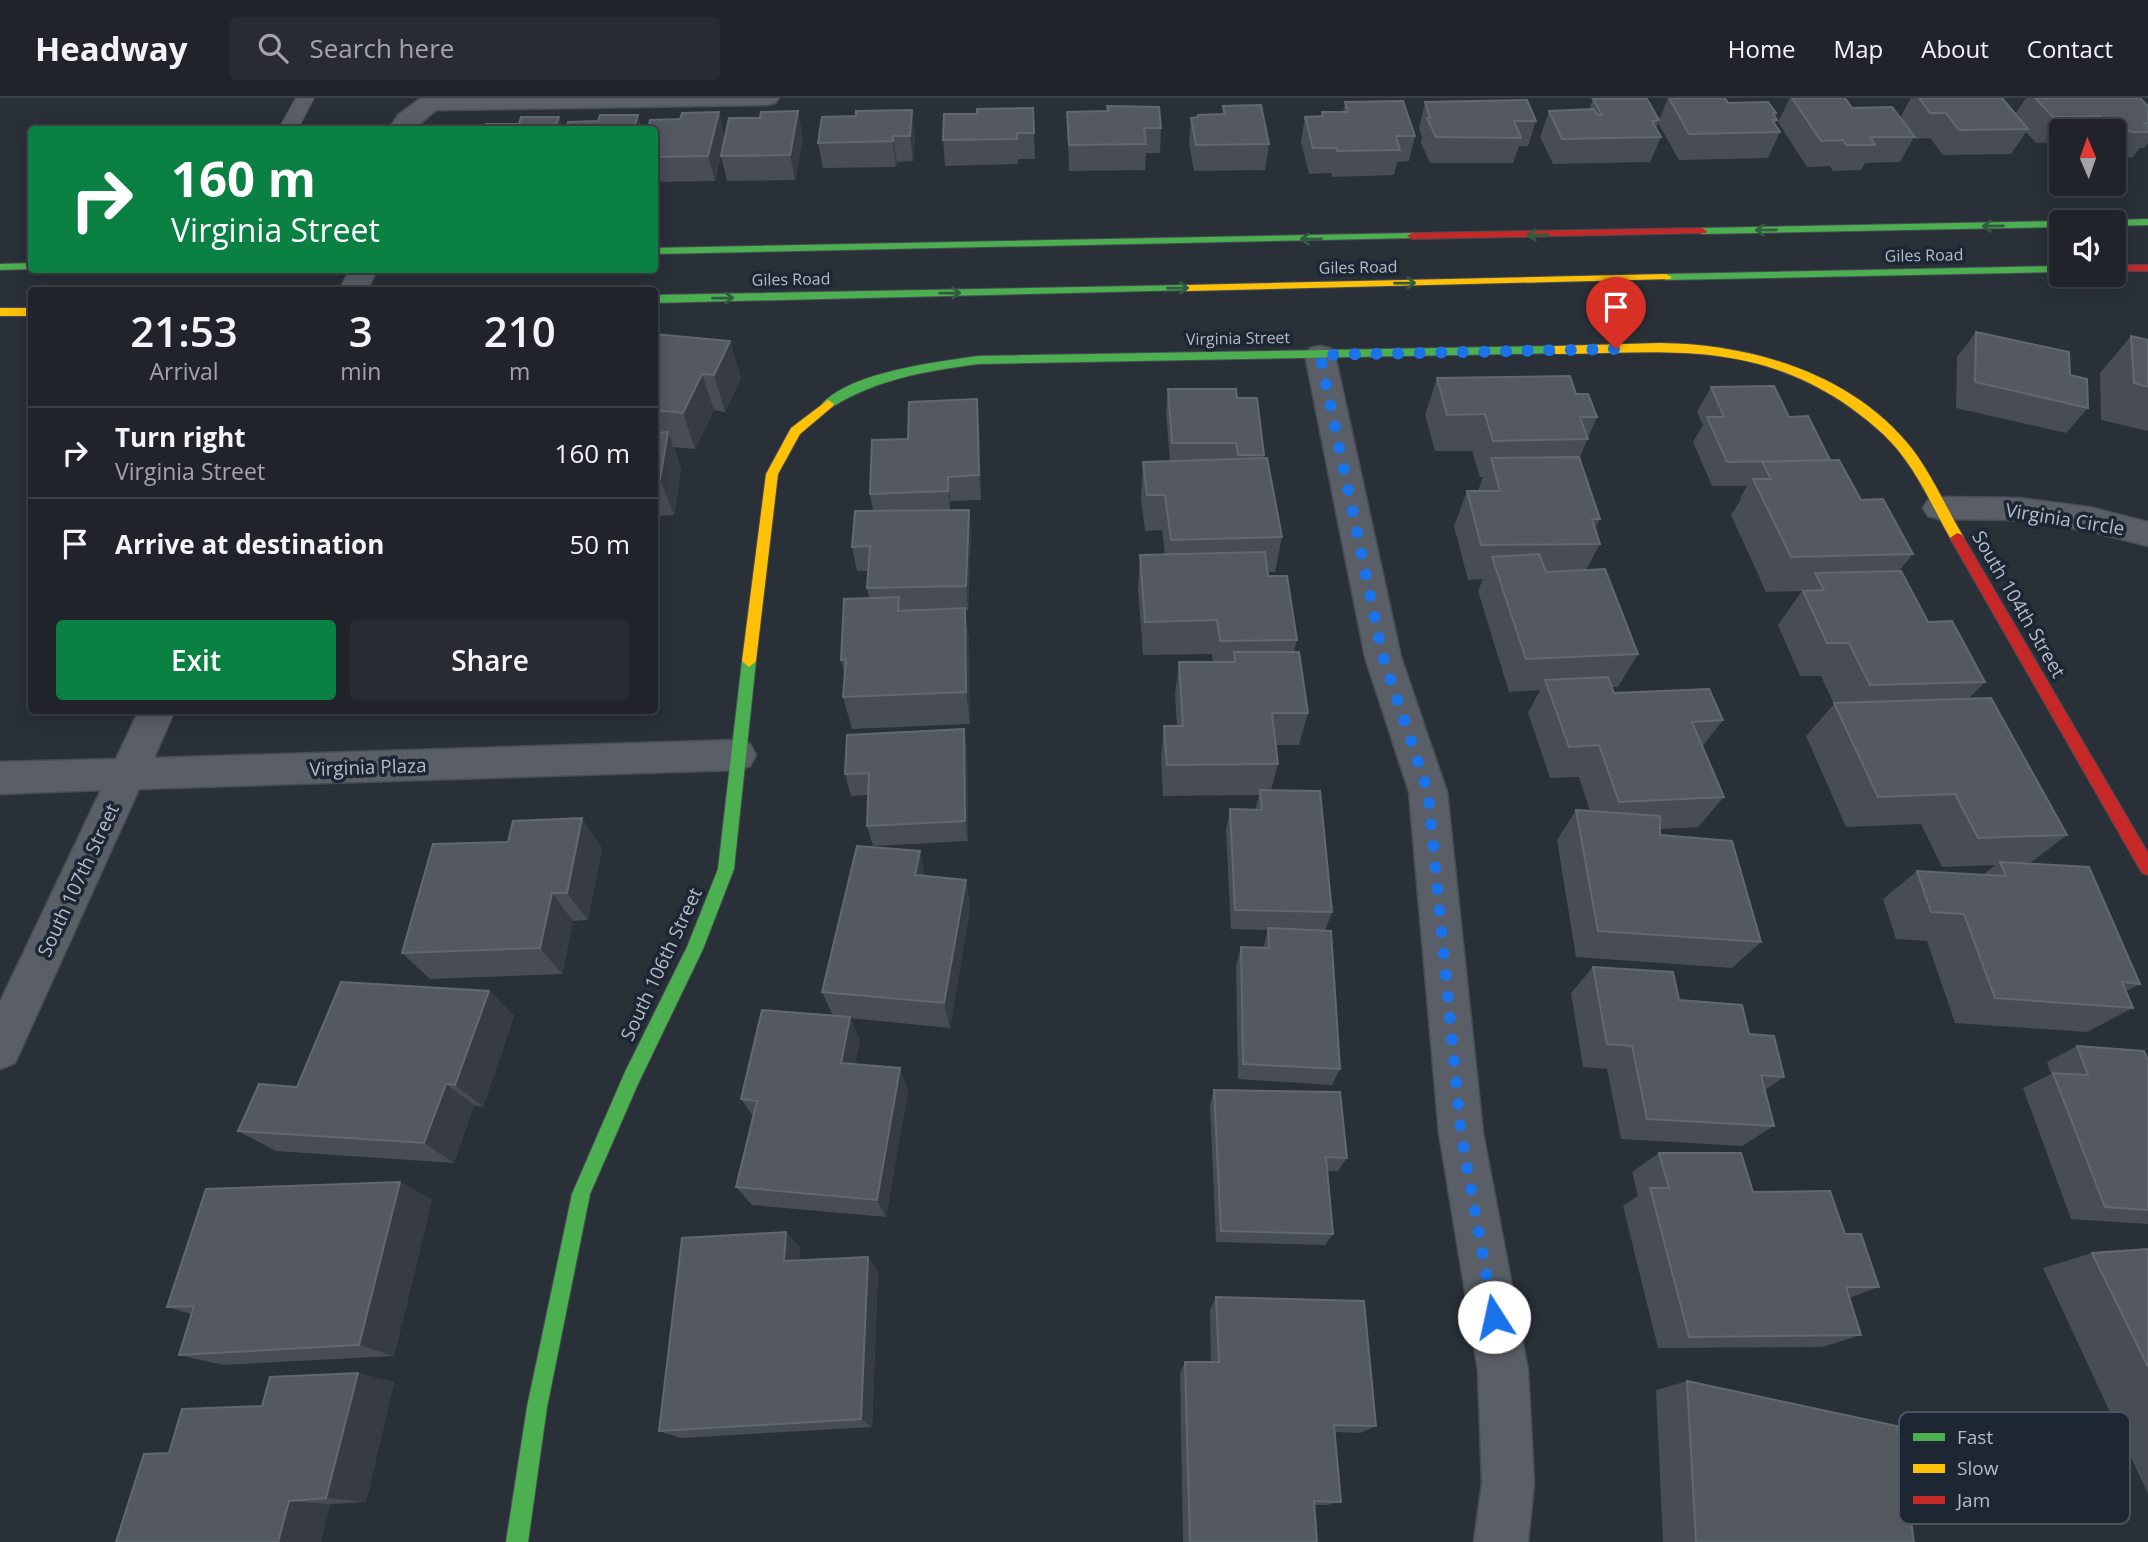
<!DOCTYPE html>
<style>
body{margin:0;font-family:"Open Sans",sans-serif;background:#282c32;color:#f1f3f6;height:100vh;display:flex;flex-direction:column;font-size:26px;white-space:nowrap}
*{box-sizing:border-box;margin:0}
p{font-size:23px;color:#a2a4a8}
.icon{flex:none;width:38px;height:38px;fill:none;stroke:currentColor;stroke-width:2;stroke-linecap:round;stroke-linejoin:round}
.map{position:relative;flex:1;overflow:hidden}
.drawer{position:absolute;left:28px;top:189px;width:630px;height:427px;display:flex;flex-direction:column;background:#20242a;border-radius:7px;box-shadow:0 4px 18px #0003,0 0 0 2px #3d4147}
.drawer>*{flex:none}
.hud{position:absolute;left:28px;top:28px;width:630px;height:147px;border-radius:7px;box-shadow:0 4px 18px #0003,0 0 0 2px #3d4147;background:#0b8043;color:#fff;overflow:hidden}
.needle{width:46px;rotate:358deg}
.tools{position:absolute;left:2049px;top:21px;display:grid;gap:14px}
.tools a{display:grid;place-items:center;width:77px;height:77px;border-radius:7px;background:#20242a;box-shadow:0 4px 18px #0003,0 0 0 2px #3d4147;font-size:35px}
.pin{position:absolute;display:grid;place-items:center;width:60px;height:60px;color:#fff;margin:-72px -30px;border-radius:50% 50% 50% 0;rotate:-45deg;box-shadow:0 0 7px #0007}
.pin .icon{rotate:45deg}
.me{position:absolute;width:77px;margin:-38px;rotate:350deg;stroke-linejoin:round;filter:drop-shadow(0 0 5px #0008)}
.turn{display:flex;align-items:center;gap:24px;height:147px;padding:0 28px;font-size:32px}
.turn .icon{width:91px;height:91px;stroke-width:2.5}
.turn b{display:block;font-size:49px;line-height:60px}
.eta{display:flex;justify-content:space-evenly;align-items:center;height:119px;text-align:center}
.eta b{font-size:42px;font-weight:600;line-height:49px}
.button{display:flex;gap:14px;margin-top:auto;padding:14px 28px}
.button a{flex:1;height:80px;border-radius:7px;background:#0b8043;color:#fff;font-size:28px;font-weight:600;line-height:80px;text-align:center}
.button a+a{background:#282c32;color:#f1f3f6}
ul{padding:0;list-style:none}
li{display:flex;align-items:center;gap:21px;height:91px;padding:0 28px;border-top:2px solid #3d4147}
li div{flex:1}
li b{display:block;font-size:26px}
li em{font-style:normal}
header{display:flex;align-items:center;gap:42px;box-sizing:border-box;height:98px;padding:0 35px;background:#20242a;border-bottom:2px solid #3d4147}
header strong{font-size:33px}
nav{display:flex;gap:38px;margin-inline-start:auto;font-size:24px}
.search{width:490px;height:63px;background:#282c32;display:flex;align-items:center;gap:18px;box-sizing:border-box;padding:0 24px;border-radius:7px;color:#a2a4a8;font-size:26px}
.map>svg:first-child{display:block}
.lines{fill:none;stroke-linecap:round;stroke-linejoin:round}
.lane-casing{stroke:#484c55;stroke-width:2}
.street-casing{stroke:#484c55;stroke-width:3}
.fast-casing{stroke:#484c55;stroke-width:2}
.slow-casing{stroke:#484c55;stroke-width:2}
.jam-casing{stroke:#484c55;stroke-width:2}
.lane{fill:#5a5e66;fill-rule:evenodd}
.street{fill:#5a5e66;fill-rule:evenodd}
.fast{fill:#4caf50;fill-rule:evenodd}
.slow{fill:#ffc107;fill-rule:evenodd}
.jam{fill:#c62828;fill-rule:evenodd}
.wall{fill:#474c55}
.shaded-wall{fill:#373c44}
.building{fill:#535861;stroke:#626872;stroke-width:2}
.oneway{stroke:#305d3f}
.route{stroke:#1a73e8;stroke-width:12;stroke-dasharray:0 21.6}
.labels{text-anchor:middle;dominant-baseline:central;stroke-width:7;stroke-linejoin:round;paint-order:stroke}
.far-street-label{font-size:16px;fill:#b4bcc9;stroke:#1d2633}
.street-label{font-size:19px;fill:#b4bcc9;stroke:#1d2633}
.key{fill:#1d2633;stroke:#4a5360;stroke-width:2}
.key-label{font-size:19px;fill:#b4bcc9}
</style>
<header>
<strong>Headway</strong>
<div class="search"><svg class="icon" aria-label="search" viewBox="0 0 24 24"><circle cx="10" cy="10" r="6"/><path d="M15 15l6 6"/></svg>Search here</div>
<nav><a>Home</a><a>Map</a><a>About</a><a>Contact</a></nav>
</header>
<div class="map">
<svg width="2148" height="1444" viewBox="0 0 2148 1444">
<rect width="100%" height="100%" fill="#2a3038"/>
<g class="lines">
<defs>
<path id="lane" d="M296 0H314L297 32H278Z"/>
<path id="street" d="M421 0H779L775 5 767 7 436 12 413 32H388L398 17Z
M350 172H377L367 192H339Z
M1320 248 1330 250 1335 257 1401 559 1447 694 1483 1035 1528 1272 1534 1385 1528 1444H1474L1482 1385 1478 1272 1439 1035 1409 694 1365 559 1305 257 1310 250Z
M1939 399 2019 400 2089 409 2148 424V448L2089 433 2019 422 1939 421 1928 418 1923 410 1928 402Z
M139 612H175L154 660 737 642 750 646 756 657 750 668 737 672 139 691 15 965 0 971V904L101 692 0 696V664L116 661Z"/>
<path id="fast" d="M2148 121V127L2114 128V124H2109L2114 122Z
M2062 123 2066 124H2062V129L1702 136 1697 133 1702 130Z
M1412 135 1416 136V140L654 156V150Z
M32 165V171L0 172V166Z
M2062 168V174L1666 182 1660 179 1666 176Z
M1187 187 1193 190 1191 192 654 205V197Z
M1556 248 1562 252 1560 255 978 266C926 273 877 281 832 309L828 310 822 306C851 274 936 264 978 258Z
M749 557 756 563 734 771 703 851 638 986 590 1096 547 1309 528 1444H506L527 1309 572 1096 625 974 687 849 718 771 742 563Z"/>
<path id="slow" d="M1666 176 1672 179 1670 181 1187 193 1181 190 1187 187Z
M0 210H32V218H0Z
M1660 245C1752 246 1854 276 1913 352 1933 379 1947 411 1964 440L1962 443H1952C1936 416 1923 385 1904 360 1888 337 1864 319 1841 303 1747 242 1661 255 1556 256L1550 252 1556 248Z
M828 302 834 306 832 309 800 336 778 376 756 563 749 569 742 563 766 376 791 330Z"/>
<path id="jam" d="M1702 130 1707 133 1706 135 1412 141 1407 138 1412 135Z
M2114 167H2148V173H2114Z
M1957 435 1962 437 2148 755V777L2142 775 1950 440Z"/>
</defs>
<use href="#lane" class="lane-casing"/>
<use href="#street" class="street-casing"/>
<use href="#fast" class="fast-casing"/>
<use href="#slow" class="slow-casing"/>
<use href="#jam" class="jam-casing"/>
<use href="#lane" class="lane"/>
<use href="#street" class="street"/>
<use href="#fast" class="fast"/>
<use href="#slow" class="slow"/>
<use href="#jam" class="jam"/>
</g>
<path class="wall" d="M1668 0 1728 5 1776 15 1775 18 1777 22 1775 26 1780 34 1768 60 1679 62 1658 25 1656 30 1661 39 1650 64 1553 66 1540 39 1549 13 1589 12 1593 1 1659 22Z
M1790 0H1845L1852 10 1900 20 1911 0H2002L2015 16 2026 0H2140L2148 8V45L2144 50H2140L2133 59 2114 60V33H2062V44L2036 45 2026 34 2011 56 1943 57 1930 40 1915 41 1914 39 1900 64 1865 65 1861 72 1833 73 1830 68 1807 69 1778 24Z
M1345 4 1415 38 1409 63 1397 64 1394 77 1332 79 1331 75 1309 76 1301 44 1305 19 1321 18 1322 14H1343Z
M1425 4 1536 23 1528 48H1519L1513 65H1430L1421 45 1422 39 1419 30Z
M1107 8 1161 30 1160 55H1146L1145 72 1069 73 1067 14 1107 13Z
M1223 8 1269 46 1265 72 1194 73 1189 45 1191 20 1198 19V17L1222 16Z
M1033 10 1035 61H1018V66L945 68 943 42 977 16Z
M822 19 915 38 913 63 897 64 896 69 823 70 818 45Z
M654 32 725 39H803L795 82 727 83 721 58 715 83 654 84Z
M1976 234 2070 277 2088 310 2066 335 1956 310 1957 259Z
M654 236 730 243 741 280 725 314 714 312 695 351 674 349 681 371 674 417 654 418Z
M2131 238 2148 242V333L2101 322 2100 275Z
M1437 280 1576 296 1597 319 1579 361 1600 421 1595 431 1600 446 1586 472 1638 556 1618 589H1611L1614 595 1723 622 1702 649 1724 699 1698 729 1660 731V737L1761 844 1732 870 1576 859 1557 742 1576 712 1590 713 1579 679 1550 680 1528 615 1540 592 1509 594 1478 493 1483 481 1468 482 1454 428 1467 393H1478L1483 379H1480L1472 353H1435L1425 317Z
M1711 289 1789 319 1830 362 1861 402 1913 456 1899 473 1928 524 1985 584 1968 601 2067 737 2029 766 2140 886 2126 893 2133 910 2087 934 1955 925 1927 843 1896 841 1883 801 1917 773 1983 777 1995 767 1942 769 1921 726 1846 729 1806 638 1834 606 1821 578H1800L1778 527 1802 493 1766 494 1731 417 1741 401 1740 400 1747 388H1712L1693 344 1703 327 1697 314Z
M1168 291 1237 300 1264 357V360L1282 439 1275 474H1267L1268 478 1297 542 1294 554 1308 615 1299 647H1276L1278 666 1271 692 1332 814 1325 833 1340 971 1332 987 1238 981 1236 867 1241 849 1263 850 1268 832 1231 831 1226 732 1230 711 1255 712 1259 697 1163 698 1161 660 1164 628H1177L1175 597 1179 564H1213L1212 556 1143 557 1138 491 1140 457 1165 456 1162 432 1145 433 1141 400 1143 364 1170 363 1166 316Z
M977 301 979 327 981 402 950 403V412H969L971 436 968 512H965L969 544 970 626 852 631 843 599 845 577 841 562 869 500 867 490 868 473H857L852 449 873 413 870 396 908 341Z
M964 631 967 653 968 743 873 748 867 728 868 697 851 698 845 676Z
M602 750 588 822 573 823 562 876 430 881 402 855Z
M920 753 925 778 966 782 970 810 950 930 850 920 860 943 855 966 908 992 886 1119 752 1107 736 1089 753 1018 741 1001 833 918 822 894Z
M1593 869 1679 902 1784 979 1765 992 1774 1028 1742 1048 1621 1041 1607 971 1583 969 1571 895Z
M489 893 514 918 483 1009 474 1007 454 1065 276 1053 238 1033 297 989Z
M2077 948 2148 962V1126L2071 1121 2023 990 2051 976 2047 964Z
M1214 992 1347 1060 1338 1073H1327L1333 1136 1325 1147 1216 1144 1210 1007Z
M1659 1055 1753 1094 1845 1136 1879 1189 1849 1200 1861 1237 1822 1249 1658 1250 1623 1108 1638 1098 1632 1074Z
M400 1084 432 1102 394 1258 223 1267 179 1257 191 1216 167 1209Z
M786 1134 800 1150 799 1163 868 1159 878 1174 872 1329 681 1340 659 1333Z
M2148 1151V1396L2043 1170 2092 1155Z
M1216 1199 1376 1328 1360 1335 1335 1334 1341 1404 1327 1407H1314L1317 1444H1183L1180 1275 1185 1264H1211L1210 1212Z
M1687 1283 1914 1444H1663L1656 1292Z
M394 1284 366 1404 330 1406 321 1444 169 1355 262 1308Z"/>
<path class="shaded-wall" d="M912 12 915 38 913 63 910 38Z
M798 13 803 39 795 82 790 57Z
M719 14 725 40 715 83 708 58Z
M638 17 642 32H633Z
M559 19 563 32H554Z
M893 38 897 64 896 69 893 43Z
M730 243 741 280 725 314 714 277Z
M702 276 714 312 695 351 683 315Z
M977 301 979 327 981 402 979 377Z
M668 334 681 371 674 417 660 381Z
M948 379 950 403 951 418 948 393Z
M969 412 971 436 968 512 966 488Z
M965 510 969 544 970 626 966 594Z
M964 631 967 653 968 743 965 723Z
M582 720 602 750 588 822 567 795Z
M920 753 926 782 915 777Z
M966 782 970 810 950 930 944 905Z
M552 795 573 823 562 876 540 850Z
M489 893 514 918 483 1009 455 987Z
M850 919 860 943 851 987 841 965Z
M900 970 908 992 886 1119 877 1102Z
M446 986 474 1007 454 1065 424 1045Z
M400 1084 432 1102 394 1258 359 1247Z
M786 1134 800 1150 798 1178 784 1163Z
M868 1159 878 1174 872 1329 861 1321Z
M358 1275 394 1284 366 1404 326 1400Z
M289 1403 330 1406 321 1444H278Z"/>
<path class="building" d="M1669 0H1725L1728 5 1768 4 1776 15H1773L1777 22H1772L1780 34 1689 36Z
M1792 0H1845L1852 10 1892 9 1915 39H1870L1875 47H1846L1843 42 1821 43Z
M1919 0H2002L2028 31 1959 32 1946 15H1930Z
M2035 0H2140L2148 8V25H2144L2148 29V34H2130L2118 22H2104L2101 18 2053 19Z
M1593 1H1647L1659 22 1652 23 1661 39 1562 41 1549 13 1594 11 1597 17H1602Z
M1527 2 1536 23H1514L1521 40 1436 39 1427 20H1430L1425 4Z
M1403 3 1415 38H1396L1400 52 1337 53 1336 50H1313L1305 19 1323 18 1322 14H1348L1345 4Z
M1261 7 1269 46 1196 47 1191 20 1198 19V17L1225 16 1223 8Z
M1107 8 1159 9 1161 30H1144L1146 46 1069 47 1067 14 1108 13Z
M1033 10 1034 35H1017V41L943 42 944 16H977V11Z
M912 12 910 38H893V43L818 45 822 19 856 18V13Z
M798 13 790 57 721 58 729 20H760L761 14Z
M719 14 708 58 654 59V32H647L650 22 680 21 682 15Z
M600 17H638L633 32H565L568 24 598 23Z
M521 19H559L554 32H484L486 26H519Z
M1976 234 2069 254 2070 277 2087 281 2088 310 1975 284Z
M654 236 730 243 714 277 702 276 683 315 654 312Z
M2131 238 2148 242V289L2134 285Z
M1570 278 1576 296H1588L1597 319H1580L1588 341 1493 343 1485 316 1447 317 1437 280Z
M1774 288 1789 319 1808 318 1830 362 1727 364 1707 319H1724L1711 289Z
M1168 291H1236L1237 300H1257L1264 357H1238L1236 345H1172Z
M977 301 979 377 948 379V393L870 396 872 342 908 341 909 304Z
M668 334 660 381 654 382V335Z
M1579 359 1600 421H1592L1600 446 1481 447 1467 393H1500L1491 360Z
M1267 360 1282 439 1171 442 1165 397H1147L1143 364Z
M1839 362 1861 402 1883 401 1913 456 1791 459 1753 381H1771L1762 364Z
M969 412 966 488 867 490 870 448 852 449 855 413Z
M1265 454 1268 478H1287L1297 542 1220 543 1217 522 1145 524 1140 457Z
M1539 456 1546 474 1605 471 1638 556 1526 561 1492 459Z
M1901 473 1928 524 1952 523 1985 584 1870 587 1849 545H1827L1803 493 1824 492 1815 475Z
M899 499 898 513 965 510 966 594 843 599 846 561 841 562 844 501Z
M1234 554H1299L1308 615H1272L1278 666 1167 667 1164 628H1183L1179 564H1235Z
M1608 579 1614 595 1709 591 1723 622 1692 624 1724 699 1619 704 1599 647 1569 649 1545 582Z
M1991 600 2067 737 1978 740 1955 696 1878 699 1834 605Z
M964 631 965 723 867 728 869 675 845 676 847 637Z
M1260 692 1320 693 1332 814 1235 812 1230 711 1262 712Z
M1576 712 1660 718V737L1732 743 1761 844 1598 833Z
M582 720 567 795H552L540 850 402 855 433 746 508 744 513 723Z
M857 748 920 753 915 777 966 782 944 905 822 894Z
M2000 764 2089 769 2140 886 2122 884 2133 910 1995 900 1964 816 1931 814 1917 773 2006 778Z
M1268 830 1331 833 1340 971 1243 966 1241 849 1269 850Z
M1593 869 1673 874 1679 902 1742 907 1749 936 1774 938 1784 979 1761 977 1774 1028 1647 1021 1632 948 1607 946Z
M341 884 489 893 455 987 446 986 424 1045 238 1033 259 986 297 989Z
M762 912 850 919 841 965 900 970 877 1102 736 1089 757 1003 741 1001Z
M2077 948 2144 953 2148 962V1112L2105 1109 2053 975 2088 977Z
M1214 992 1340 994 1347 1060 1326 1059 1333 1136 1221 1133Z
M1659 1055H1741L1753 1094 1830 1093 1845 1136H1861L1879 1189H1846L1861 1237 1689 1239 1650 1090H1669Z
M400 1084 359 1247 179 1257 194 1208 167 1209 206 1091Z
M786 1134 784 1163 868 1159 861 1321 659 1333 682 1140Z
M2148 1151V1269L2092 1155Z
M1216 1199 1364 1203 1376 1328 1334 1327 1341 1404 1314 1403 1317 1444H1190L1185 1264H1219Z
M358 1275 326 1400 289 1403 278 1444H116L144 1356 169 1355 182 1311 262 1308 270 1279Z
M1687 1283 1897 1328 1914 1444H1696Z"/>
<defs><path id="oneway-shaft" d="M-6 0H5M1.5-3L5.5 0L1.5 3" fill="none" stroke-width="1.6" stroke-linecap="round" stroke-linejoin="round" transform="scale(1.75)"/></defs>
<g class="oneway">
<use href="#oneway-shaft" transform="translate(1993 128) rotate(179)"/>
<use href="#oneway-shaft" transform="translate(1766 132) rotate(179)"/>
<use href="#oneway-shaft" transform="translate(1538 137) rotate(179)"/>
<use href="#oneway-shaft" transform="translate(1311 141) rotate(179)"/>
<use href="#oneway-shaft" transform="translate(1405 185) rotate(-1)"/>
<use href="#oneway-shaft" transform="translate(1178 190) rotate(-1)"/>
<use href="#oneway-shaft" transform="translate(950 195) rotate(-1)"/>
<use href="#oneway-shaft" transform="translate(723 200) rotate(-1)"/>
</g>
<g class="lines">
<path class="route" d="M1494 1219 1461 1035 1428 694 1383 559 1320 257 1616 251"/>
</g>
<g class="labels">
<g class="far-street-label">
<text transform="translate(1924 157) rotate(-1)">Giles Road</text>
<text transform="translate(1358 169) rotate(-1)">Giles Road</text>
<text transform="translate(791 181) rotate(-1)">Giles Road</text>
<text transform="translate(1238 240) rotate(-1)">Virginia Street</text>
</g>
<g class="street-label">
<text transform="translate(2065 421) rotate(9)">Virginia Circle</text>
<text transform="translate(2019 506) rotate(60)">South 104th Street</text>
<text transform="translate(368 669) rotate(-2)">Virginia Plaza</text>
<text transform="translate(78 782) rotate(-65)">South 107th Street</text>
<text transform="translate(661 866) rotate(-65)">South 106th Street</text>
</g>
</g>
<rect x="1899" y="1314" width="231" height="112" rx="10" class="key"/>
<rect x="1913" y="1335" width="32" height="8" fill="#4caf50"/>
<rect x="1913" y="1366" width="32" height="9" fill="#ffc107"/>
<rect x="1913" y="1398" width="32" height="8" fill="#c62828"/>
<g class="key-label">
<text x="1957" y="1346">Fast</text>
<text x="1957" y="1377">Slow</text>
<text x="1957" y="1409">Jam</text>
</g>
</svg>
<div class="tools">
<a><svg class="needle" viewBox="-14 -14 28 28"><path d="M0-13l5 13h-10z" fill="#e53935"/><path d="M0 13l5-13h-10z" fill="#a2a4a8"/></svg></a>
<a><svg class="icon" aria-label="sound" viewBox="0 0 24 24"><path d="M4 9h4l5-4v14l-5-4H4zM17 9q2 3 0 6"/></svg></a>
</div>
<div class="pin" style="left:1616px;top:251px;background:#d93025"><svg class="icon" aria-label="arrive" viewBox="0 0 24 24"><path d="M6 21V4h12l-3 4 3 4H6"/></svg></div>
<svg class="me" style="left:1494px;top:1219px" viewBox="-20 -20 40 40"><circle r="19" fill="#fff"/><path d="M0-13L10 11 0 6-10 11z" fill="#1a73e8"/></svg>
<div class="hud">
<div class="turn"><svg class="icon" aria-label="right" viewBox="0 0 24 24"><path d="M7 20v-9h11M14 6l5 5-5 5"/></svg><div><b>160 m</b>Virginia Street</div></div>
</div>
<section class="drawer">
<div class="eta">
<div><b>21:53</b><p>Arrival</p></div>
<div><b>3</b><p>min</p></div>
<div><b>210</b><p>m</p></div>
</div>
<ul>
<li><svg class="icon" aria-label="right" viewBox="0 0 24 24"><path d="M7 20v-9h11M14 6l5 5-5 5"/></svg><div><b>Turn right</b><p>Virginia Street</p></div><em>160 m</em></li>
<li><svg class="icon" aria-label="arrive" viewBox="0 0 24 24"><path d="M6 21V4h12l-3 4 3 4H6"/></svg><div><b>Arrive at destination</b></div><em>50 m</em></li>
</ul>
<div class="button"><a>Exit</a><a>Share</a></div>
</section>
</div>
